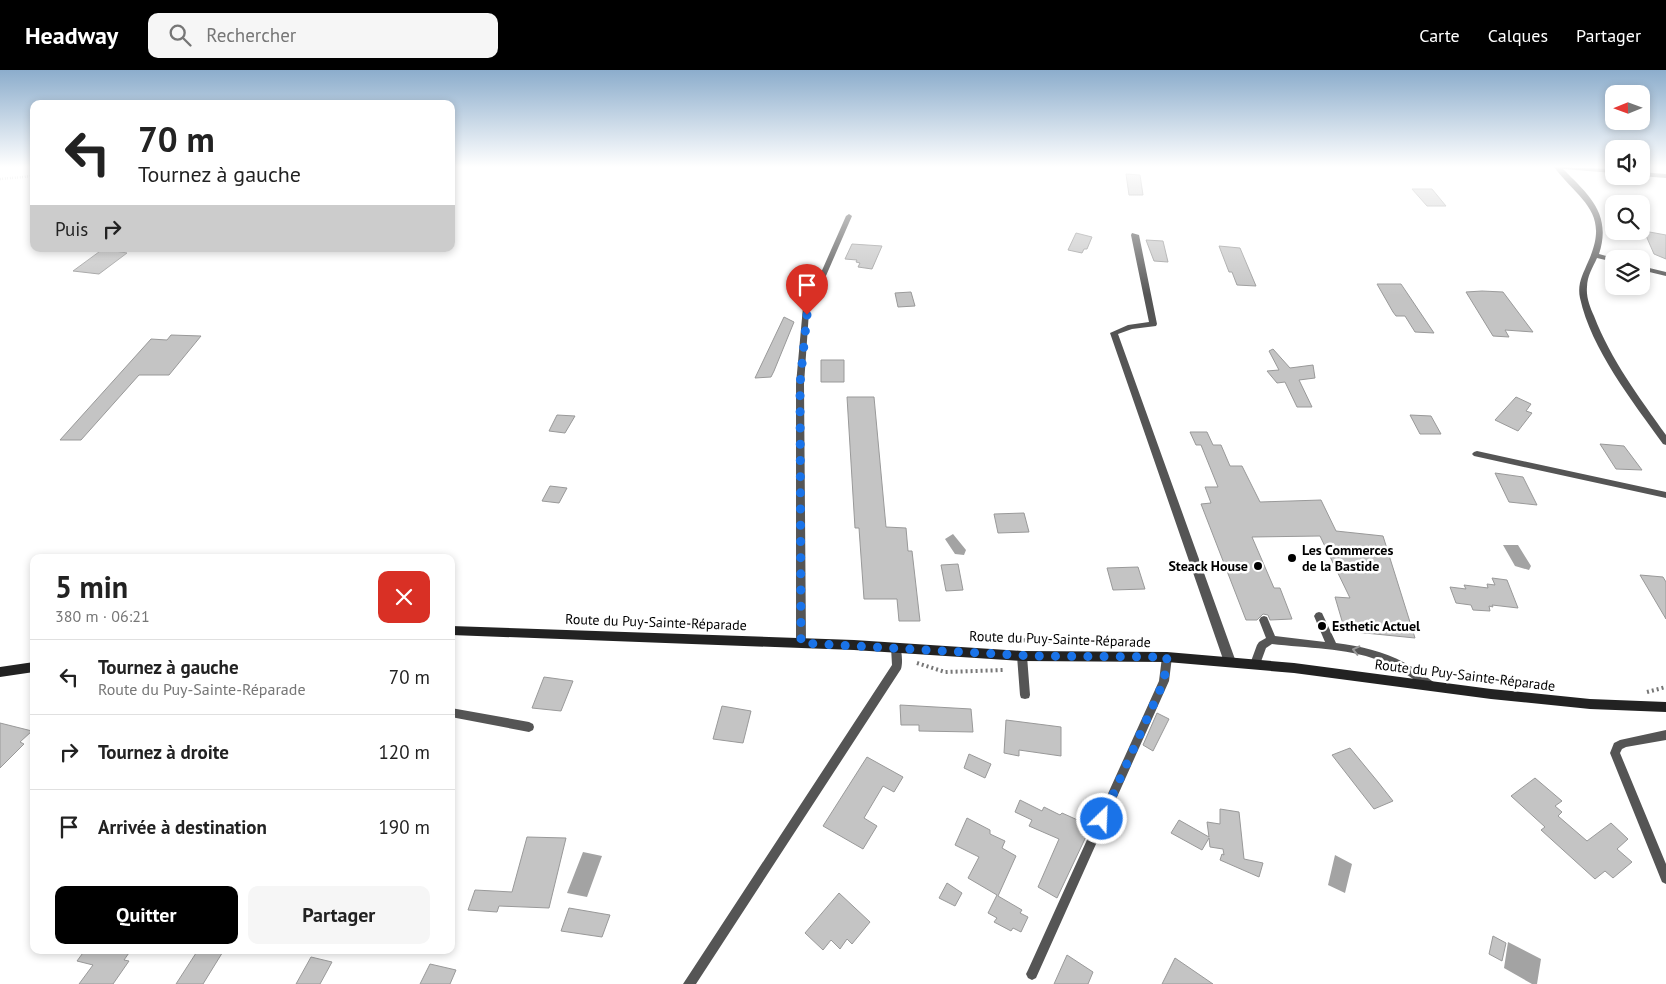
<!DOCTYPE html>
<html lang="fr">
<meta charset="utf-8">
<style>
body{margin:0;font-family:"PT Sans",sans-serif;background:#f6f6f6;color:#222;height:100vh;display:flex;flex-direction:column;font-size:19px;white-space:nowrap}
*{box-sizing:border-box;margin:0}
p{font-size:16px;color:#767676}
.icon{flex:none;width:28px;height:28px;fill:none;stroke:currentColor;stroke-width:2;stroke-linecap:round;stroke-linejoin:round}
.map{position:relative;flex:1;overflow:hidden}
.side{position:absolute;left:30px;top:484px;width:425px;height:400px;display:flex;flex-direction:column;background:#fff;border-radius:10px;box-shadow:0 2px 8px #0003}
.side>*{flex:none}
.guide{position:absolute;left:30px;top:30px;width:425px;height:152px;border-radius:10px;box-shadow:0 2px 8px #0003;background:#fff;color:#222;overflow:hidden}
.needle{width:32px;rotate:269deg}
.tools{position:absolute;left:1605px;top:15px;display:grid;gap:10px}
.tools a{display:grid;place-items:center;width:45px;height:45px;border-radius:10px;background:#fff;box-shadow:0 2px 8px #0003;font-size:25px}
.pin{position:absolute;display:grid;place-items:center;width:42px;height:42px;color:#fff;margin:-51px -21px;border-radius:50% 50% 50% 0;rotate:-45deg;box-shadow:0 0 5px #0007}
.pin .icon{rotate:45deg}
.me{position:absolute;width:55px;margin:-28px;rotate:24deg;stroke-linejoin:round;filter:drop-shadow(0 0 4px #0008)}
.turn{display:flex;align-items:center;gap:18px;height:105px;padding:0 25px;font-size:22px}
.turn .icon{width:65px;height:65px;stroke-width:2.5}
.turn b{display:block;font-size:35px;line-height:42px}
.then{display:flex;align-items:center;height:48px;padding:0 25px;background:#0003;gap:10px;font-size:19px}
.round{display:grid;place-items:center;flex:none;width:52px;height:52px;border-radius:10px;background:#f6f6f6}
.head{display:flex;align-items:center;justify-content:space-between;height:85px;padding:0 25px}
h1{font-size:30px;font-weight:600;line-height:38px}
.primary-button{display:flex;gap:10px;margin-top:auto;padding:10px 25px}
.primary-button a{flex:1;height:58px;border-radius:10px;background:#000;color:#fff;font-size:20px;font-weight:600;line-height:58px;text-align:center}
.primary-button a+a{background:#f6f6f6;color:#222}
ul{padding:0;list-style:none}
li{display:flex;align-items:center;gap:15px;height:75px;padding:0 25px;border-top:1px solid #e0e0e0}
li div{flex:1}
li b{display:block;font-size:19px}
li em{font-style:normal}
header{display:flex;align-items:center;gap:30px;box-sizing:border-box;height:70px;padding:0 25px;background:#000;color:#fff}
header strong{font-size:24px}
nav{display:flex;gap:28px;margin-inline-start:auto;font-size:18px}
.search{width:350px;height:45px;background:#f6f6f6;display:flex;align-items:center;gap:12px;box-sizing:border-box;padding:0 18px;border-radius:10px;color:#767676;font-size:19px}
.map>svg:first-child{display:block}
.water{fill:#a3a3a3}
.building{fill:#c4c4c4;stroke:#999}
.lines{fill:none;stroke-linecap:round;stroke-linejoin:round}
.path-far1{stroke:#777;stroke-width:2.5;stroke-dasharray:0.5 2;stroke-linecap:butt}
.path{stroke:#777;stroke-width:4;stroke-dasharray:2 3;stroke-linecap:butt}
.lane{fill:#555;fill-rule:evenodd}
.street{fill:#555;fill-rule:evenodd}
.secondary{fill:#222;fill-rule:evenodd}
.oneway{stroke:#999}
.route{stroke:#1a73e8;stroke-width:9;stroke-dasharray:0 16.2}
.poi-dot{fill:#000;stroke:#fff;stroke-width:2}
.labels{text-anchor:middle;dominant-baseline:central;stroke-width:5;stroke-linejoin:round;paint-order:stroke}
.poi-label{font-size:14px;font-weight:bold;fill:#000;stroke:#fff;text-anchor:start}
.street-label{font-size:14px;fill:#000;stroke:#fff}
</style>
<header>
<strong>Headway</strong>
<div class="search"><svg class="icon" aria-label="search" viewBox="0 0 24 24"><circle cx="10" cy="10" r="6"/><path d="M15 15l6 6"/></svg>Rechercher</div>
<nav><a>Carte</a><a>Calques</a><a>Partager</a></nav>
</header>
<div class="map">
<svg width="1666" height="914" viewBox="0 0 1666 914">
<rect width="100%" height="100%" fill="#fff"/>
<path class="water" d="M953 464 966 480 964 485 955 484 945 469Z
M1503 475H1518L1531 496 1529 500 1515 496Z
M583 782 602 786 587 827 567 823Z
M1335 785 1352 794 1345 823 1328 815Z
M1508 872 1541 889 1537 914H1532L1504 898Z"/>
<path class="building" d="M1126 104 1140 105 1143 125H1129Z
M1412 119H1432L1446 136H1427Z
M1644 161 1666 165V189L1654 184Z
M1076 163 1092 167 1087 179H1084L1082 183 1068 180Z
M1146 170 1163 171 1168 192 1154 191Z
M852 174 882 176 872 199 858 197 860 193 856 192 857 190 845 189Z
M1219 176 1240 178 1256 216 1237 215 1232 202H1229Z
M103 179 127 183 99 204 73 201Z
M1377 214H1401L1434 263 1415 262 1405 246H1396L1393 242Z
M1482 221 1503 222 1533 262 1505 260 1509 267 1493 266 1466 222Z
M911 222 915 236 898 237 895 223Z
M784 247 794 252 774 301 771 307 755 308Z
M171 265 201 266 169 305H139L81 370H60L151 269 167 270Z
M1273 279 1290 298 1313 295 1315 308 1299 310 1312 337H1297L1285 312 1277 313 1267 301 1279 300 1269 281Z
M821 290H844V312H821Z
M847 327H874L886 457 906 458 908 481H912L920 551H899L897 529H864L859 458H855Z
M1516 327 1531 334 1526 341 1532 343 1518 361 1495 350Z
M557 345 575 346 565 363 549 361Z
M1410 345 1431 346 1441 364H1420Z
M1190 362H1207L1213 375H1221L1230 396H1242L1260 432 1321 430 1336 461 1383 466 1415 568 1345 561 1335 527 1350 528 1320 466 1252 467 1274 518H1280L1292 549 1270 550 1268 545 1263 544 1257 550H1246L1201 434 1211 433 1205 417H1218L1201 375H1196Z
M1600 374 1624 376 1642 400 1616 399Z
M1495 403 1523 407 1537 435 1509 432Z
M550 416 567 418 559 433 542 431Z
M1024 443 1029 462 998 463 994 444Z
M958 494 963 520 946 521 941 495Z
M1138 497 1145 519 1113 520 1107 498Z
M1640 505 1663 507 1666 512V549Z
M1492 508 1507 510 1518 538 1492 535 1493 537 1489 536 1490 541 1473 540 1471 535 1456 533 1450 517 1466 519 1464 515 1488 518 1487 514 1495 515Z
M544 607 573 611 561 641 532 638Z
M900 635 971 639 973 662 919 661V655H901Z
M722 636 751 641 743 673 713 669Z
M1157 643 1169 649 1153 681 1143 675Z
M1006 650 1061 657V686L1019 680V686L1004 683Z
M0 653 32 661 20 672 24 674 0 698Z
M1350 678 1378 712 1393 731 1374 739 1332 685Z
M969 684 991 694 985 708 964 698Z
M867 687 903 707 894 722 883 716 864 748 877 756 863 779 823 756Z
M1535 708 1562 731 1555 736 1562 742 1558 746 1587 771 1611 753 1628 769 1617 779 1632 792 1613 808 1605 801 1595 809 1541 760 1545 757 1511 726Z
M1020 730 1042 741 1044 737 1060 745 1062 743 1091 756 1057 828 1038 817 1059 769 1029 756 1032 750 1015 742Z
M1220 739 1239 742 1244 789 1263 793 1259 807 1220 790 1222 784 1224 785 1223 779 1210 777 1209 768 1202 780 1171 763 1179 750 1209 767 1207 752 1220 754Z
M967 748 990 760V764L1005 771 1002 778 1016 786 998 826 1022 840 1020 843 1028 847 1021 862 1013 858 1011 861 994 852 997 848 988 843 997 825 968 808 979 787 955 775Z
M527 767 566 768 549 838 499 836 497 842 468 840 475 820 512 822Z
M947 813 962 823 955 836 939 828Z
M839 823 870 852 852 874 847 869 840 879 831 870 823 880 805 863Z
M569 838 610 845 602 867 561 861Z
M1493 866 1506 873 1502 891 1489 884Z
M85 880H131L124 890 129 891 113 914H79L93 895 77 891Z
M198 880H224L203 914H176Z
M1067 885 1093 902 1088 914H1054Z
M311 887 332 892 320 914H296Z
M1175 888 1213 914H1162Z
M430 894 456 900 450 914H420Z"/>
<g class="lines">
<path class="path-far1" d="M0 109 34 106"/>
<path class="path" d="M1013 570 1067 571
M917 593 945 602 1004 600
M1647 622 1666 617"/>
<path class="lane" d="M849 144 852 146 822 215 810 227 804 314 806 573 804 576 801 577 798 576 796 573V314L804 226 816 214 846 146Z
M1319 542 1322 543 1336 573C1360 576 1383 581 1405 593 1415 598 1425 606 1435 613L1436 616 1435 619 1431 620 1427 619C1412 608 1396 596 1378 590 1347 578 1305 578 1272 574L1266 578 1259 597 1255 598 1251 597 1250 594 1257 575 1259 572 1266 568 1259 550 1261 547 1264 546 1267 547 1275 566 1325 572 1314 546 1316 543Z
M896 573 899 574C902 580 903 593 901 599L696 914H683L892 595 891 577 893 574Z
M1022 582 1025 583 1027 586 1030 625 1029 628 1025 629 1021 628 1020 625 1017 586 1019 583Z
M1167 583 1170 584 1172 587 1169 611 1036 908 1032 910 1028 908 1026 904 1028 900 1159 611 1162 587 1164 584Z
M451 638 529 652 533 654 534 657 533 660 529 662 451 647Z
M1666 660V670L1626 677 1622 679 1620 683 1666 794V814L1662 812 1610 683 1614 673 1620 670Z"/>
<path class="street" d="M1554 97 1614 99V103L1563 99C1589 125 1612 144 1599 184L1617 189H1614V192L1597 188C1593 197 1587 206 1587 217 1586 227 1590 237 1594 246 1611 290 1639 327 1666 365V375L1663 374C1633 332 1591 279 1580 228 1577 214 1583 204 1588 192 1611 142 1580 131 1554 97Z
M1641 102 1666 104V108L1641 106Z
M1132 163 1139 165 1157 254 1156 256 1132 259 1118 264 1236 592 1234 595 1230 597 1226 595 1224 592 1110 263 1128 255 1149 252 1131 165Z
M1641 196 1666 202V206L1641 200Z
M1477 381 1666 422V428L1474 386 1472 384 1474 382Z"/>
<path class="secondary" d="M451 556 854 570 1022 581 1167 582 1294 593 1491 619 1590 629 1666 632V642L1590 639 1491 629 1294 603 1167 592 1022 591 854 580 451 565Z
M34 592V602L0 607V597Z"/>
</g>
<defs><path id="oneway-chevron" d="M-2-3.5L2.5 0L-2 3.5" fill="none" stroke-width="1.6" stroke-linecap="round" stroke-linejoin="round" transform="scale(1.25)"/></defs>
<use class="oneway" href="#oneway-chevron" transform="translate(1356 580) rotate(-167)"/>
<linearGradient id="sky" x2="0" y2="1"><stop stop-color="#8cadcc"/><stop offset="0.43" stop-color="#fff"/><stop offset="1" stop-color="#fff" stop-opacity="0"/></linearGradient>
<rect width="1666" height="225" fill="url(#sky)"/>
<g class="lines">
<path class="route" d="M807 245 800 314 801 573 1034 586 1167 587 1164 611 1102 749"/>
</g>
<g class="poi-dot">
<circle cx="1292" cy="488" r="5"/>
<circle cx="1258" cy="496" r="5"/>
<circle cx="1322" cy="556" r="5"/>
</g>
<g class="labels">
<g class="poi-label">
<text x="1302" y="480">Les Commerces<tspan x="1302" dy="16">de la Bastide</tspan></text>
<text x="1248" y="496" text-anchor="end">Steack House</text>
<text x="1332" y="556">Esthetic Actuel</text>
</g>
<g class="street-label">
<text transform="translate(656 552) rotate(2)">Route du Puy-Sainte-Réparade</text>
<text transform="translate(1060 569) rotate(2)">Route du Puy-Sainte-Réparade</text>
<text transform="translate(1465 605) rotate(7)">Route du Puy-Sainte-Réparade</text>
</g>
</g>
</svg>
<div class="tools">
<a><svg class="needle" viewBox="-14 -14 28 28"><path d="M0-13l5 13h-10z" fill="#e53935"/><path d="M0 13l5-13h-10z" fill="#767676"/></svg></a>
<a><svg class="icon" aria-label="sound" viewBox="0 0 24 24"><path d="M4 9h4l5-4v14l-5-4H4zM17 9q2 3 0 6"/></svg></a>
<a><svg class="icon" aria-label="search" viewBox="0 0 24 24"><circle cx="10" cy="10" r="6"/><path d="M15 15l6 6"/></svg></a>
<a><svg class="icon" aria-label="layers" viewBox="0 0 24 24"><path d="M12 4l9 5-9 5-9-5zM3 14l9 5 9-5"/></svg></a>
</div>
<div class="pin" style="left:807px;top:245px;background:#d93025"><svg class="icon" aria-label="arrive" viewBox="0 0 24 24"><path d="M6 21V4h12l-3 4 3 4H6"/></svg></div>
<svg class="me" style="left:1102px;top:749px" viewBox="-20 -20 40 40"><circle r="17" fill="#1a73e8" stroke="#fff" stroke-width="3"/><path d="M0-11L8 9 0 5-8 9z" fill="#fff"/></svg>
<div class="guide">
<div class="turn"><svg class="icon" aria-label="left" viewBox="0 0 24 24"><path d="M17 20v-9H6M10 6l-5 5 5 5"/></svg><div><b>70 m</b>Tournez à gauche</div></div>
<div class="then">Puis<svg class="icon" aria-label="right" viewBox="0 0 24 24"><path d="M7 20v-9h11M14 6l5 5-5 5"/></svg></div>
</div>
<section class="side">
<div class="head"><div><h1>5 min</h1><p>380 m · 06:21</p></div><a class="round" style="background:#d93025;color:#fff"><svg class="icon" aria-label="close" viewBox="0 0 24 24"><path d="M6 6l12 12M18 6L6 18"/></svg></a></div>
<ul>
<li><svg class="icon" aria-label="left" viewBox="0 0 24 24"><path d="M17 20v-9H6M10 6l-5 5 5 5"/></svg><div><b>Tournez à gauche</b><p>Route du Puy-Sainte-Réparade</p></div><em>70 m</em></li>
<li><svg class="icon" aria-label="right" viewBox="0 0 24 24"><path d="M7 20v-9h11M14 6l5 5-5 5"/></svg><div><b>Tournez à droite</b></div><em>120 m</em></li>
<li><svg class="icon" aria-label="arrive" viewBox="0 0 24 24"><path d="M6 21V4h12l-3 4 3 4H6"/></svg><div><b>Arrivée à destination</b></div><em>190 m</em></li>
</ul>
<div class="primary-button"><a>Quitter</a><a>Partager</a></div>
</section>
</div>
